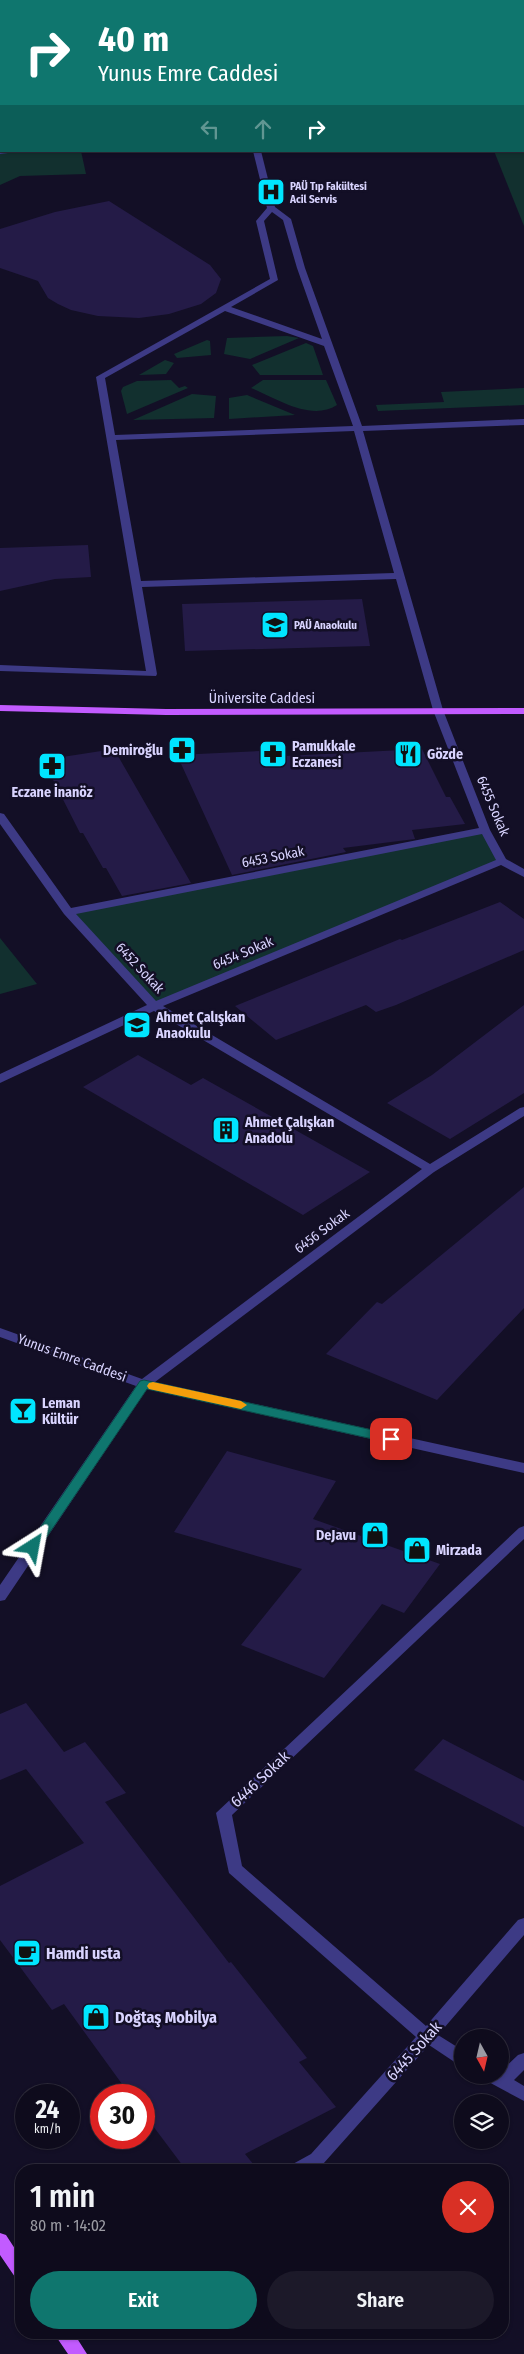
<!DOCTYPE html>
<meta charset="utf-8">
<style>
body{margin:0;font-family:"Fira Sans Condensed",sans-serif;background:#1c1929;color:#f1f3f6;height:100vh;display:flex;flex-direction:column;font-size:19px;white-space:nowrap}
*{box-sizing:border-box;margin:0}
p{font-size:16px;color:#9b9ba3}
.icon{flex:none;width:28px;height:28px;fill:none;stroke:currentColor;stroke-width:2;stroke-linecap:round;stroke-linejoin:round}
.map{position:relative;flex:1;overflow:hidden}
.panel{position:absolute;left:15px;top:2164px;width:494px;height:175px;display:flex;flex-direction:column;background:#0e0b1c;border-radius:20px;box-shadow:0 1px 4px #0004,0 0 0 1px #2e2b3b}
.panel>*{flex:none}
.banner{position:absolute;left:0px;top:0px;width:525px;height:152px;box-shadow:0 1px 4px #0004,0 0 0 1px #2e2b3b;background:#0f766e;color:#fff;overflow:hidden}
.needle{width:32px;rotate:172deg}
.tools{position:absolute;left:454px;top:2029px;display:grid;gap:10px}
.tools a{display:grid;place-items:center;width:55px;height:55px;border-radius:50%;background:#0e0b1c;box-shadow:0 1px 4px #0004,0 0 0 1px #2e2b3b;font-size:25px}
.speed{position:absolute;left:15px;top:2084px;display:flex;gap:10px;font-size:25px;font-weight:700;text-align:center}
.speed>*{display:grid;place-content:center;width:65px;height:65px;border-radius:50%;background:#0e0b1c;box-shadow:0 1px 4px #0004,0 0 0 1px #2e2b3b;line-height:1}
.speed small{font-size:12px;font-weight:400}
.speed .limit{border:8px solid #d22;background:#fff;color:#111}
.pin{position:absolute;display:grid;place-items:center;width:42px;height:42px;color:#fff;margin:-21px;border-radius:10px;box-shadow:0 2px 8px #0006}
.me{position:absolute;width:55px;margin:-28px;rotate:34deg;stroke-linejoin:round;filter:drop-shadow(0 0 4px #0008)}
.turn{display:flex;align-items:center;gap:18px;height:105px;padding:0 15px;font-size:22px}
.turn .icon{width:65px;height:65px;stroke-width:2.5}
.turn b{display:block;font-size:35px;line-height:42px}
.lanes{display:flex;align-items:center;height:48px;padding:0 15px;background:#0003;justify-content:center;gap:25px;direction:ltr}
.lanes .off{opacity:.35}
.round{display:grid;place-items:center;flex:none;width:52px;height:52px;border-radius:26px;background:#1c1929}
.headline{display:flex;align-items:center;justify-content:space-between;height:85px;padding:0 15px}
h1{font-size:30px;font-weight:600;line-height:38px}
.primary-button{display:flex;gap:10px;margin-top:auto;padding:10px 15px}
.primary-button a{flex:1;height:58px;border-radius:30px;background:#0f766e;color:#fff;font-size:20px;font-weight:600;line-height:58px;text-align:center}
.primary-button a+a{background:#1c1929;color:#f1f3f6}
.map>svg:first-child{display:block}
.green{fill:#12302f}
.building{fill:#241b47}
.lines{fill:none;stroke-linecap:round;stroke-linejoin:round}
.minor{fill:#3d3a85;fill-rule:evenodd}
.major{fill:#c25bff;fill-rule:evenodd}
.route{fill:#0f766e;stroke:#0a4d48}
.slow{fill:#f59e0b}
.labels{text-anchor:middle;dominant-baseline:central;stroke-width:5;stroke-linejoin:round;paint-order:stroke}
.far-poi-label{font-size:11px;font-weight:bold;fill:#d9d4ff;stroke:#130f26;text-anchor:start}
.street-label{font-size:14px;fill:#d9d4ff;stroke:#130f26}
.poi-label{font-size:14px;font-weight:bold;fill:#d9d4ff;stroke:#130f26;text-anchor:start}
.near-street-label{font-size:16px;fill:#d9d4ff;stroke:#130f26}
.near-poi-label{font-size:16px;font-weight:bold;fill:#d9d4ff;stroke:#130f26;text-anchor:start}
</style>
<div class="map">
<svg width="524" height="2354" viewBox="0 0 524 2354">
<rect width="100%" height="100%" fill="#130f26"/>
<path class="green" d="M0 0 58 1H1V151H81L86 174 20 176 0 185Z
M524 132V226L494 151H524Z
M287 336 299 338 250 359 224 354 227 338Z
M207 340 210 341 211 355 177 358 174 354Z
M306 343 313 346 323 375H260L252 365Z
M165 360 174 363 166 374 139 375Z
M171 380 179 388 185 386 188 388 127 414 121 391 123 387 137 381Z
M263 380H326L337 405C311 422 276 398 251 388Z
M524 388V405L378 411 376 405 444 402 441 392Z
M192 394 216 396 214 418 133 420Z
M247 395 295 415 229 419V398Z
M485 830 502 861 154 1006 68 912Z
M0 938 37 984 0 994Z"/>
<path class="building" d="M109 201 210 265 221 279 216 293 201 304 169 314 139 318 98 316 71 310 58 304 48 298 38 281 0 268V229L55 212Z
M88 545 91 577 55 579 0 591V548Z
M362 599 370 646 185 651 182 604Z
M114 749 191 883 122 896 106 868H103L83 833H80L43 760Z
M422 749 446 797H450L465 824 412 830 415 839 343 848 346 852 232 875 177 755 282 750 285 756Z
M500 902 524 919V950L396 1005 376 1012 366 1005 276 1040 235 1006 400 939 402 940Z
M524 1005V1093L450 1139 387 1103 432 1075Z
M138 1055 191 1085 203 1078 370 1172 303 1215 83 1087Z
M524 1187V1308L437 1400 326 1354 377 1302 382 1304Z
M227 1451 336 1481 313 1519 440 1564 404 1613 382 1604 324 1678 241 1645 302 1569 174 1532Z
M26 1703 64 1752 85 1742 126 1793 105 1802 229 1963 231 1962 307 2058 299 2062 336 2107 245 2154 258 2170H186L144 2114V2095H130L64 2004 52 2010 0 1940V1886L84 1843 26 1769 0 1780V1714Z
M443 1739 524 1781V1827L414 1770Z"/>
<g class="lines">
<path class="minor" d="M55 0H61V1H55Z
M333 0H395V1H333Z
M508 0H514V1H508Z
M0 150 1 151H24L0 154Z
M253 151H261L275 207 291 219 305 268 362 426 524 419V425L363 431 443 710 490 830 506 859 524 869V877L501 865 163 1006 430 1164 520 1108 524 1107V1116L434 1172 155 1382 524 1463V1473L147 1389 5 1600 0 1601V1585L136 1386 0 1337V1328L142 1379 422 1169 154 1011 0 1083V1074L147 1005 64 914 0 824V813L4 814 71 908 479 828 433 710 396 579 142 587 157 674 156 676 0 671V665L146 671 96 377 270 279 256 221 267 208ZM272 212 283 220 297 268 322 339 231 307 278 280 264 221ZM225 311 324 346 353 426 115 435 105 378ZM354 431 394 573 141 581 116 440ZM482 834 496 860 156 1001 76 914Z
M524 1526V1539L232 1815 242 1866 426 2026 518 1920 524 1918V1935L438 2035 462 2050V2065L456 2063 429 2045 323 2164 312 2170H288L291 2165 311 2154 416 2037 229 1873 216 1813 519 1528Z
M524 2053V2070L514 2080 524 2086V2101L485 2080 483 2075H500V2072L518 2055Z"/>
<path class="major" d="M0 705 166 709 524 708V714L166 715 0 711Z
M0 2233 6 2235 21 2258V2279L15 2277 0 2255Z
M53 2332H73L87 2354H68Z"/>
</g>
<path class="route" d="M144 1380 391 1434 397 1439 391 1443 147 1389 38 1550H29L27 1547 29 1544 140 1381Z"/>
<path class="slow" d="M153 1382 241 1401 247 1405 241 1409 149 1389 147 1386 149 1383Z"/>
<defs>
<symbol id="hospital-square" viewBox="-11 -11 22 22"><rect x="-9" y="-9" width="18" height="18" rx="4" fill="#00e5ff" stroke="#130f26"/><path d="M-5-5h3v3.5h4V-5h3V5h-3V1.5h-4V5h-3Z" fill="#111"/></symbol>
<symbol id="school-square" viewBox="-11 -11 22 22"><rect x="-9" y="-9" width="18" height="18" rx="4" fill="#00e5ff" stroke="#130f26"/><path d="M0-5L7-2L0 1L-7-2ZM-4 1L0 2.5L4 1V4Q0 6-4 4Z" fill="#111"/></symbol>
<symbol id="pharmacy-square" viewBox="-11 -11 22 22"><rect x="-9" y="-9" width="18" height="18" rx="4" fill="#00e5ff" stroke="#130f26"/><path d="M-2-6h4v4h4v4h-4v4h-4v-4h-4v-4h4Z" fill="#111"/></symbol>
<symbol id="restaurant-square" viewBox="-11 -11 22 22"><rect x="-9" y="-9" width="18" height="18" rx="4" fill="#00e5ff" stroke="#130f26"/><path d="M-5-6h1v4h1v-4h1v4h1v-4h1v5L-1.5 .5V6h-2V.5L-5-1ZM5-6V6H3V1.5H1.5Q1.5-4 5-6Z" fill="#111"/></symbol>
<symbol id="building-square" viewBox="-11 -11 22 22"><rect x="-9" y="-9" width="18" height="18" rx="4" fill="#00e5ff" stroke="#130f26"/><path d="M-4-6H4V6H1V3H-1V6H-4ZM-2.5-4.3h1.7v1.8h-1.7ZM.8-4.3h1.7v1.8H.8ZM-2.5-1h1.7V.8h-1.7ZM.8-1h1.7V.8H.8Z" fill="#111"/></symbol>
<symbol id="bar-square" viewBox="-11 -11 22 22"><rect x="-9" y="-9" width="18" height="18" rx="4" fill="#00e5ff" stroke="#130f26"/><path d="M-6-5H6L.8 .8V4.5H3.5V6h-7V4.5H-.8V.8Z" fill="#111"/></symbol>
<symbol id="shop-square" viewBox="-11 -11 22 22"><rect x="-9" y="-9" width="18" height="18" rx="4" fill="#00e5ff" stroke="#130f26"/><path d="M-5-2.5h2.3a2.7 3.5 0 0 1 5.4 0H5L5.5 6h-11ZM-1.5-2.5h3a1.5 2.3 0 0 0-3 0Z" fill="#111"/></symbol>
<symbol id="cafe-square" viewBox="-11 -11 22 22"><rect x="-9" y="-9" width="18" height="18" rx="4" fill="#00e5ff" stroke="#130f26"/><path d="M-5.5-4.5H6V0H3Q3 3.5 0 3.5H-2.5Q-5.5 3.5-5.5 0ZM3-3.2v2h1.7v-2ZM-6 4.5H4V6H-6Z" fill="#111"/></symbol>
</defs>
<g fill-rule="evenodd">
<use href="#hospital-square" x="255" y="176" width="32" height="32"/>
<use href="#school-square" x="259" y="609" width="32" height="32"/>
<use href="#pharmacy-square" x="166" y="734" width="32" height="32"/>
<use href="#pharmacy-square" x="257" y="738" width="32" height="32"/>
<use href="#restaurant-square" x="392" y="738" width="32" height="32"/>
<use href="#pharmacy-square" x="36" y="750" width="32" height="32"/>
<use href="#school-square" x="121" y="1009" width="32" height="32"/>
<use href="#building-square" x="210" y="1114" width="32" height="32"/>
<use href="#bar-square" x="7" y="1395" width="32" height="32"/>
<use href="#shop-square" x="359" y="1519" width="32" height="32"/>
<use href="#shop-square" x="401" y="1534" width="32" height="32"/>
<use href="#cafe-square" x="11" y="1937" width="32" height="32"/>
<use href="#shop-square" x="80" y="2001" width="32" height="32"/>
</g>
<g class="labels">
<g class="far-poi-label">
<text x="290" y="186">PAÜ Tıp Fakültesi<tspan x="290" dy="13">Acil Servis</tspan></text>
<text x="294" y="625">PAÜ Anaokulu</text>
</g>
<g class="street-label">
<text x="262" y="698">Üniversite Caddesi</text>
<text transform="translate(493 806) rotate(67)">6455 Sokak</text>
<text transform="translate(273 857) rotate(-11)">6453 Sokak</text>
<text transform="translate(243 953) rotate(-23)">6454 Sokak</text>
<text transform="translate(140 968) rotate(47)">6452 Sokak</text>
<text transform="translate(322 1231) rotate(-37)">6456 Sokak</text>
<text transform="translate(72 1358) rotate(20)">Yunus Emre Caddesi</text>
</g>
<g class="poi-label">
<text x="292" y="746">Pamukkale<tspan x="292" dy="16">Eczanesi</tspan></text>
<text x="163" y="750" text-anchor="end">Demiroğlu</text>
<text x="427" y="754">Gözde</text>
<text x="52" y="792" text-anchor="middle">Eczane İnanöz</text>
<text x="156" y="1017">Ahmet Çalışkan<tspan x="156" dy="16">Anaokulu</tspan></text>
<text x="245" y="1122">Ahmet Çalışkan<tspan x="245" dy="16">Anadolu</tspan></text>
<text x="42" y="1403">Leman<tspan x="42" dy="16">Kültür</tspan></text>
<text x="356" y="1535" text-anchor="end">DeJavu</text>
<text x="436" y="1550">Mirzada</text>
</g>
<g class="near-street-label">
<text transform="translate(260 1779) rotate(-43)">6446 Sokak</text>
<text transform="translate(414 2051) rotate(-48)">6445 Sokak</text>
</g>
<g class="near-poi-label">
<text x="46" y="1953">Hamdi usta</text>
<text x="115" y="2017">Doğtaş Mobilya</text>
</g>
</g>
</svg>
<div class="tools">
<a><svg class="needle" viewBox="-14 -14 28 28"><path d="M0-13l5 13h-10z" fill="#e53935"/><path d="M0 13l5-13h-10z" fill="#9b9ba3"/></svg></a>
<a><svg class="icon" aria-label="layers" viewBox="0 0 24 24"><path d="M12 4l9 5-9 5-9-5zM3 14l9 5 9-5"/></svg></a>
</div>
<div class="speed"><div>24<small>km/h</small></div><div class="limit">30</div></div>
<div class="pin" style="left:391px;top:1439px;background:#d93025"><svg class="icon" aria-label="arrive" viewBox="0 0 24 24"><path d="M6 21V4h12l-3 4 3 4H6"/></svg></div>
<svg class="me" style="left:33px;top:1547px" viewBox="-20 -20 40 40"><path d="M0-17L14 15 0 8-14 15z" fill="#0f766e" stroke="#fff" stroke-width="4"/></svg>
<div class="banner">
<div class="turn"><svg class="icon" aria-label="right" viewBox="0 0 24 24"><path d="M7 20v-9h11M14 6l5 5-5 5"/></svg><div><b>40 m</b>Yunus Emre Caddesi</div></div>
<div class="lanes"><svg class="icon off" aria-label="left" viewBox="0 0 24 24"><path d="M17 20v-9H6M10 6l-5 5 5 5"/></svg><svg class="icon off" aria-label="ahead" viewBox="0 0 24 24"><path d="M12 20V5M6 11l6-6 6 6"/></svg><svg class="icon" aria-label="right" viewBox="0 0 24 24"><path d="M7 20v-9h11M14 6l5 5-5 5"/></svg></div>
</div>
<section class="panel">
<div class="headline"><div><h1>1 min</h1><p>80 m · 14:02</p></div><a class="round" style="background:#d93025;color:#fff"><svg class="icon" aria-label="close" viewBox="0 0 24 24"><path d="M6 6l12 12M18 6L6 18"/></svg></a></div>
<div class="primary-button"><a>Exit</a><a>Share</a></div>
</section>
</div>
